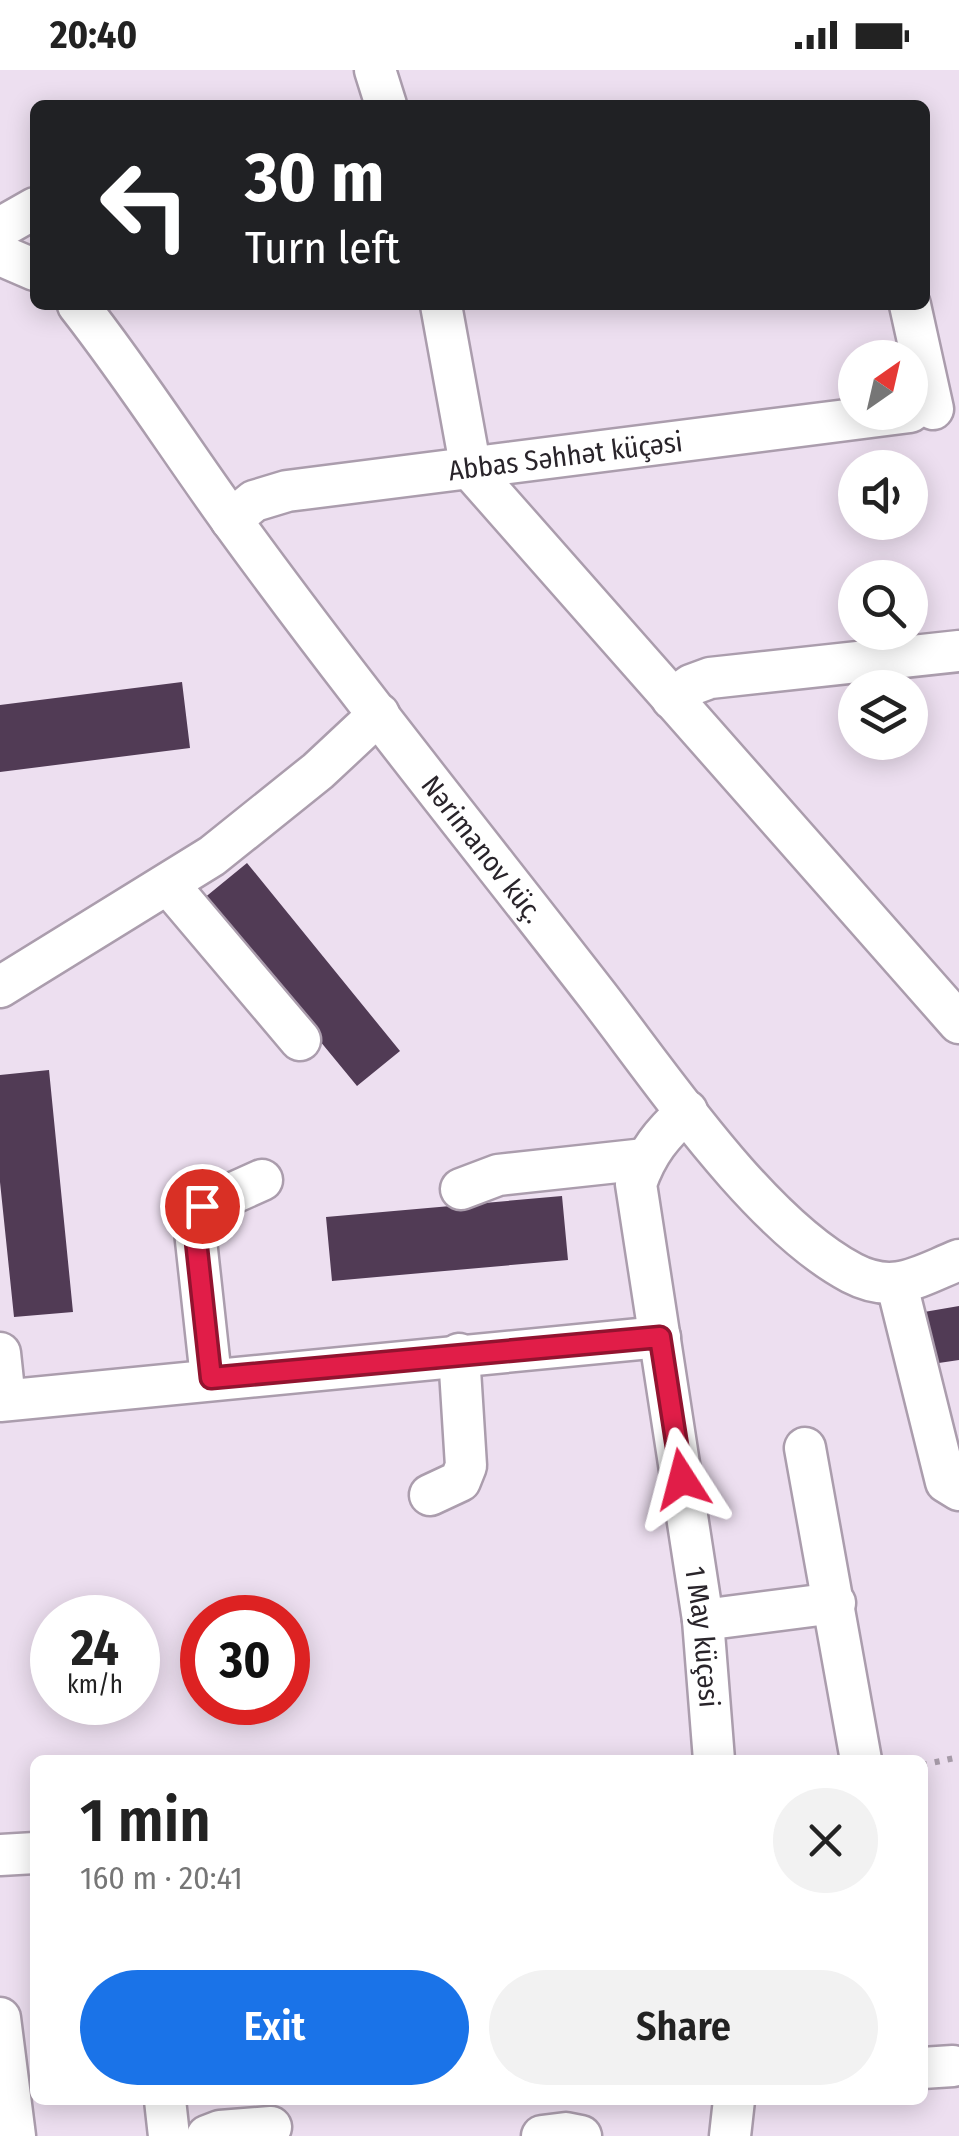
<!DOCTYPE html>
<meta charset="utf-8">
<style>
body{margin:0;font-family:"Fira Sans Condensed",sans-serif;background:#f2f2f2;color:#222;height:100vh;display:flex;flex-direction:column;font-size:38px;white-space:nowrap}
*{box-sizing:border-box;margin:0}
p{font-size:32px;color:#767676}
.icon{flex:none;width:55px;height:55px;fill:none;stroke:currentColor;stroke-width:2;stroke-linecap:round;stroke-linejoin:round}
.map{position:relative;flex:1;overflow:hidden}
.drawer{position:absolute;left:30px;top:1685px;width:898px;height:350px;display:flex;flex-direction:column;background:#fff;border-radius:15px;box-shadow:0 5px 25px #0003}
.drawer>*{flex:none}
.top-card{position:absolute;left:30px;top:30px;width:900px;height:210px;border-radius:15px;box-shadow:0 5px 25px #0003;background:#202124;color:#fff;overflow:hidden}
.needle{width:65px;rotate:34deg}
.fabs{position:absolute;left:838px;top:270px;display:grid;gap:20px}
.fabs a{display:grid;place-items:center;width:90px;height:90px;border-radius:50%;background:#fff;box-shadow:0 5px 25px #0003;font-size:50px}
.speed{position:absolute;left:30px;top:1525px;display:flex;gap:20px;font-size:50px;font-weight:700;text-align:center}
.speed>*{display:grid;place-content:center;width:130px;height:130px;border-radius:50%;background:#fff;box-shadow:0 5px 25px #0003;line-height:1}
.speed small{font-size:25px;font-weight:400}
.speed .limit{border:15px solid #d22;background:#fff;color:#111}
.pin{position:absolute;display:grid;place-items:center;width:85px;height:85px;color:#fff;margin:-42px;border:5px solid #fff;border-radius:50%;box-shadow:0 2px 10px #0007}
.me{position:absolute;width:110px;margin:-55px;rotate:351deg;stroke-linejoin:round;filter:drop-shadow(0 0 8px #0008)}
.turn{display:flex;align-items:center;gap:35px;height:210px;padding:0 50px;font-size:45px}
.turn .icon{width:130px;height:130px;stroke-width:2.5}
.turn b{display:block;font-size:70px;line-height:85px}
.round{display:grid;place-items:center;flex:none;width:105px;height:105px;border-radius:52px;background:#f2f2f2}
.headline{display:flex;align-items:center;justify-content:space-between;height:170px;padding:0 50px}
h1{font-size:60px;font-weight:600;line-height:75px}
.primary-button{display:flex;gap:20px;margin-top:auto;padding:20px 50px}
.primary-button a{flex:1;height:115px;border-radius:60px;background:#1a73e8;color:#fff;font-size:40px;font-weight:600;line-height:115px;text-align:center}
.primary-button a+a{background:#f2f2f2;color:#222}
.status{display:flex;justify-content:space-between;align-items:center;height:70px;padding:0 50px;background:#fff;direction:ltr}
.status svg{height:28px;fill:currentColor}
.map>svg:first-child{display:block}
.building{fill:#513b55}
.lines{fill:none;stroke-linecap:round;stroke-linejoin:round}
.minor-casing{stroke:#ab9dad;stroke-width:45}
.path{stroke:#a69ba8;stroke-width:6;stroke-dasharray:5 8;stroke-linecap:butt}
.minor{stroke:#fff;stroke-width:40}
.route-casing{stroke:#92132f;stroke-width:25}
.route{stroke:#e11d48;stroke-width:18}
.labels{text-anchor:middle;dominant-baseline:central;stroke-width:10;stroke-linejoin:round;paint-order:stroke}
.street-label{font-size:28px;fill:#29242a;stroke:#fbecfd}
</style>
<div class="status"><b>20:40</b><svg viewBox="0 0 49 12"><path d="M0 12V9h3v3zM5 12V6h3v6zM10 12V3h3v9zM15 12V0h3v12zM26 1h20v11H26zM47 4h2v5h-2z"/></svg></div>
<div class="map">
<svg width="959" height="2066" viewBox="0 0 959 2066">
<rect width="100%" height="100%" fill="#eddff0"/>
<path class="building" d="M182 612 190 678 0 702V635Z
M247 793 400 981 357 1016 203 829Z
M49 1000 73 1242 14 1247 0 1112V1005Z
M562 1126 568 1190 332 1211 326 1147Z
M959 1236V1290L932 1294 924 1242Z"/>
<g class="lines">
<defs>
<g id="minor">
<path d="M375 0 386 35"/>
<path d="M0 158 35 138"/>
<path d="M0 185 35 200"/>
<path id="s1" d="M78 235C133 305 180 379 232 451 349 612 475 768 597 925 662 1009 759 1154 852 1203 894 1225 919 1206 959 1190"/>
<path d="M441 235 471 400 959 953"/>
<path d="M910 235 933 339"/>
<path id="s2" d="M231 450 254 431 287 421 910 342"/>
<path d="M672 629 691 615 710 608 959 581"/>
<path d="M168 814 300 970"/>
<path d="M0 917 212 786 318 701 379 644"/>
<path id="s3" d="M687 1041C662 1064 647 1082 636 1114L703 1550 714 1690"/>
<path d="M461 1119 498 1105 645 1089"/>
<path d="M897 1215 946 1412 959 1420"/>
<path d="M0 1283 5 1330"/>
<path d="M211 1308 194 1152 202 1137 262 1110"/>
<path d="M0 1331 660 1267"/>
<path d="M805 1378 861 1690"/>
<path d="M430 1425 460 1411 466 1396 459 1284"/>
<path d="M703 1550 835 1533"/>
<path d="M0 1785 35 1783"/>
<path d="M0 1948 15 2066"/>
<path d="M922 1998 953 1996"/>
<path d="M165 2030 169 2066"/>
<path d="M207 2066 220 2061 271 2057"/>
<path d="M542 2066 566 2063 581 2066"/>
<path d="M730 2066 734 2030"/>
</g>
</defs>
<use href="#minor" class="minor-casing"/>
<path class="path" d="M922 1695 959 1687"/>
<use href="#minor" class="minor"/>
</g>
<g class="lines">
<defs>
<path id="route" d="M202 1136 194 1152 211 1308 660 1267 682 1409"/>
</defs>
<use href="#route" class="route-casing"/>
<use href="#route" class="route"/>
</g>
<g class="labels">
<g class="street-label">
<text stroke="none"><textPath href="#s2" startOffset="345">Abbas Səhhət küçəsi</textPath></text>
<text stroke="none"><textPath href="#s1" startOffset="678">Nərimanov küç.</textPath></text>
<text stroke="none"><textPath href="#s3" startOffset="548">1 May küçəsi</textPath></text>
</g>
</g>
</svg>
<div class="fabs">
<a><svg class="needle" viewBox="-14 -14 28 28"><path d="M0-13l5 13h-10z" fill="#e53935"/><path d="M0 13l5-13h-10z" fill="#767676"/></svg></a>
<a><svg class="icon" aria-label="sound" viewBox="0 0 24 24"><path d="M4 9h4l5-4v14l-5-4H4zM17 9q2 3 0 6"/></svg></a>
<a><svg class="icon" aria-label="search" viewBox="0 0 24 24"><circle cx="10" cy="10" r="6"/><path d="M15 15l6 6"/></svg></a>
<a><svg class="icon" aria-label="layers" viewBox="0 0 24 24"><path d="M12 4l9 5-9 5-9-5zM3 14l9 5 9-5"/></svg></a>
</div>
<div class="speed"><div>24<small>km/h</small></div><div class="limit">30</div></div>
<div class="pin" style="left:202px;top:1136px;background:#d93025"><svg class="icon" aria-label="arrive" viewBox="0 0 24 24"><path d="M6 21V4h12l-3 4 3 4H6"/></svg></div>
<svg class="me" style="left:682px;top:1409px" viewBox="-20 -20 40 40"><path d="M0-17L14 15 0 8-14 15z" fill="#e11d48" stroke="#fff" stroke-width="4"/></svg>
<div class="top-card">
<div class="turn"><svg class="icon" aria-label="left" viewBox="0 0 24 24"><path d="M17 20v-9H6M10 6l-5 5 5 5"/></svg><div><b>30 m</b>Turn left</div></div>
</div>
<section class="drawer">
<div class="headline"><div><h1>1 min</h1><p>160 m · 20:41</p></div><a class="round"><svg class="icon" aria-label="close" viewBox="0 0 24 24"><path d="M6 6l12 12M18 6L6 18"/></svg></a></div>
<div class="primary-button"><a>Exit</a><a>Share</a></div>
</section>
</div>
